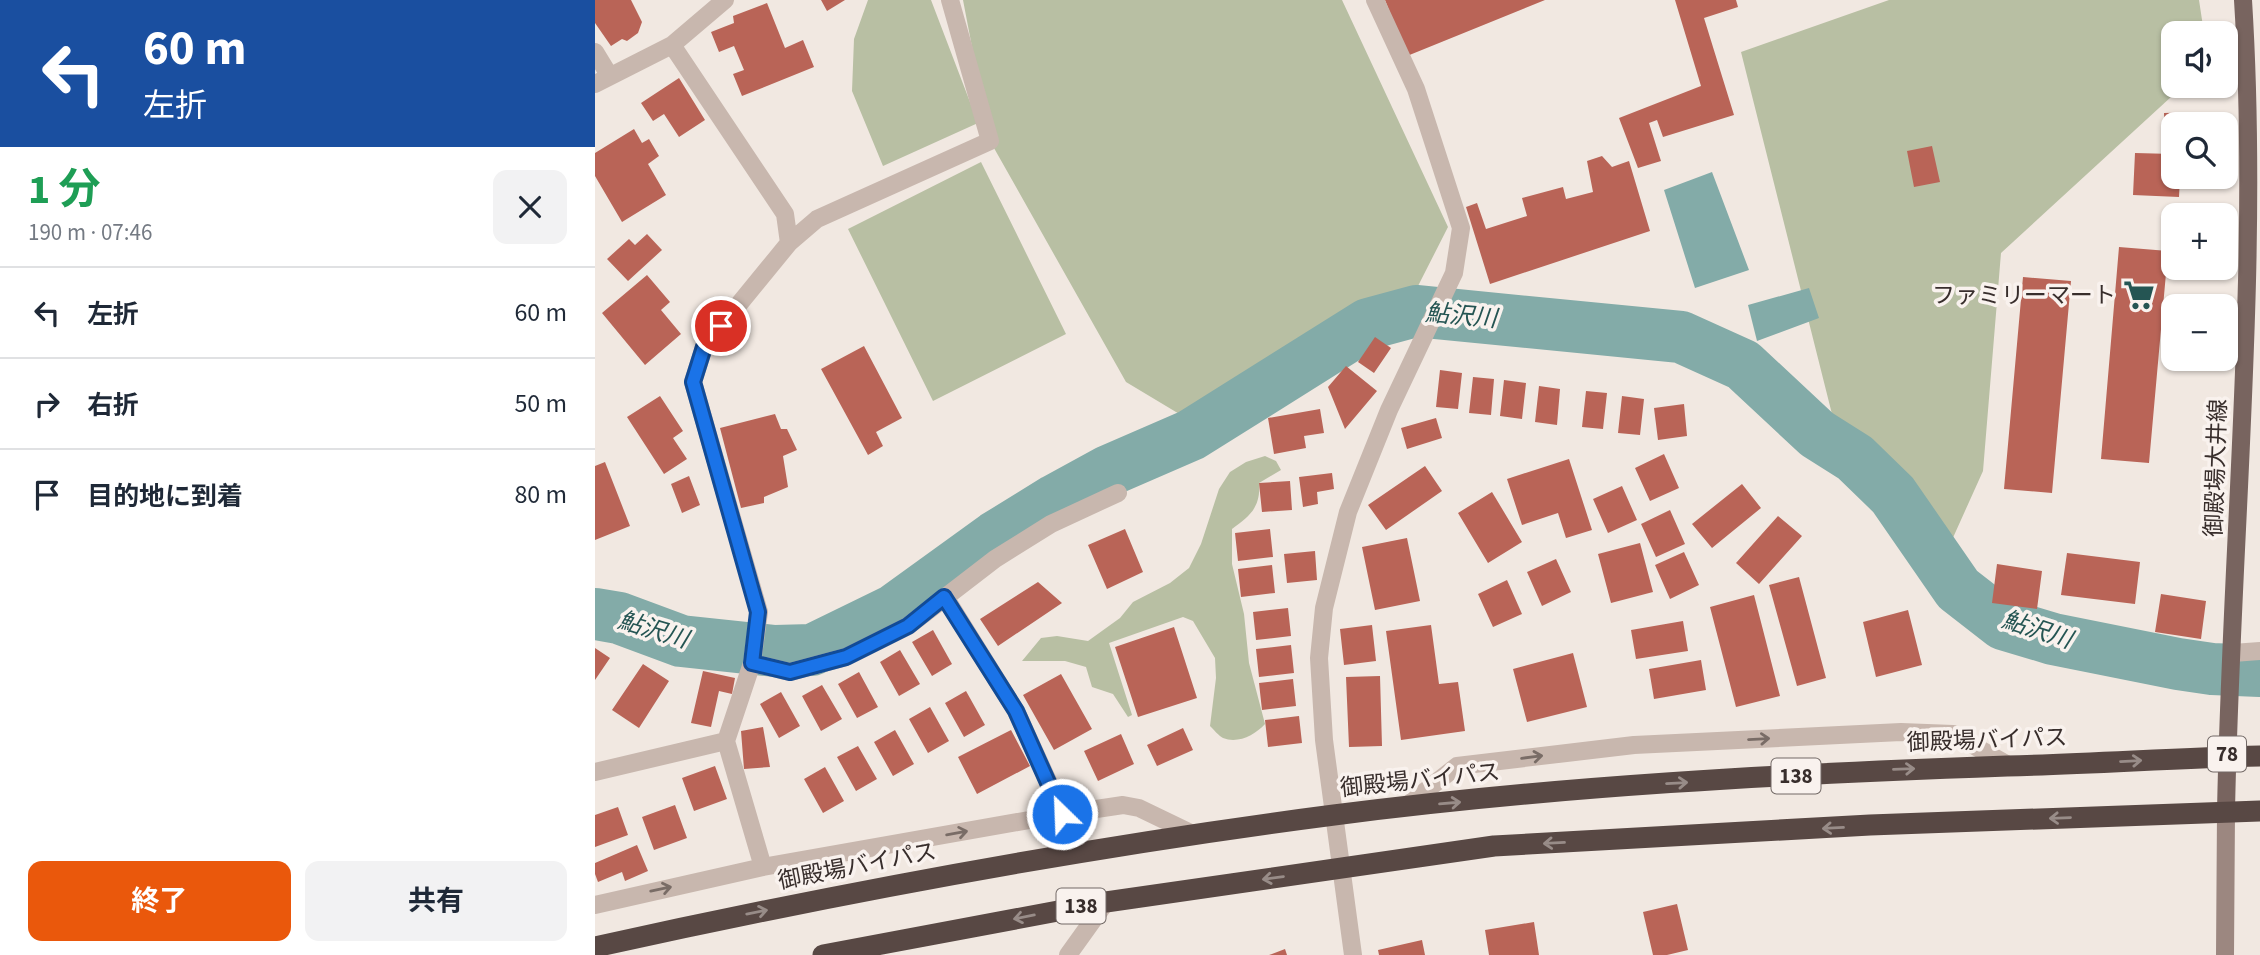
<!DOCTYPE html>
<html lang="ja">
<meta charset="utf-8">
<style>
body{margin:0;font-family:"Source Sans 3","Noto Sans JP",sans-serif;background:#f2f2f3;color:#1f2937;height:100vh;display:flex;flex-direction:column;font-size:26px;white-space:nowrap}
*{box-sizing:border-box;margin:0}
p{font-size:23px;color:#747a83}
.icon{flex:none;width:38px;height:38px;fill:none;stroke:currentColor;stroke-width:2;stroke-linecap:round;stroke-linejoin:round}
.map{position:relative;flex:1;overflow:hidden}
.panel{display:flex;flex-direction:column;background:#fff;width:595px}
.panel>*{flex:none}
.guide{background:#1a4fa0;color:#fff;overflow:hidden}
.fabs{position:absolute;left:1566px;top:21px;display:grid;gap:14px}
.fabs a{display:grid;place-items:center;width:77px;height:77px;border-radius:14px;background:#fff;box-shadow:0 2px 5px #0004;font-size:35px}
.pin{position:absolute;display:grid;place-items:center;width:60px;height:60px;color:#fff;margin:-30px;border:4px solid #fff;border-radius:50%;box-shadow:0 2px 7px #0007}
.me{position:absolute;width:77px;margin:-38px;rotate:336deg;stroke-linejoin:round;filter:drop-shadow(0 0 5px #0008)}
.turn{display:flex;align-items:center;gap:24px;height:147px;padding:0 28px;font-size:32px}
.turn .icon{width:91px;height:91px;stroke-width:2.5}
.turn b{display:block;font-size:49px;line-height:60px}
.round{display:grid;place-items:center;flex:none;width:74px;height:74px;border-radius:14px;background:#f2f2f3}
.headline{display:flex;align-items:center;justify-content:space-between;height:119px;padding:0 28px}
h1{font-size:42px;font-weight:700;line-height:52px;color:#1e9e55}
.primary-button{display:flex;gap:14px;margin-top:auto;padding:14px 28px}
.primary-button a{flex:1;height:80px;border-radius:14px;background:#ea580c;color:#fff;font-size:28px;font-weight:700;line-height:80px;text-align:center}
.primary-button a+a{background:#f2f2f3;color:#1f2937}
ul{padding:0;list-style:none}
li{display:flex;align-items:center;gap:21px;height:91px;padding:0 28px;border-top:2px solid #e0e1e3}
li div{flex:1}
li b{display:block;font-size:26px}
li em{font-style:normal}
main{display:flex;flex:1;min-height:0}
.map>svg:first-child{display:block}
.green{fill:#b8bfa3}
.water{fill:#83aba8}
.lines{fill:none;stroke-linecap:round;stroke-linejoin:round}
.river{stroke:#83aba8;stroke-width:52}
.building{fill:#b96457}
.street{stroke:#c8b7ae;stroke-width:18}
.secondary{stroke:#9c8780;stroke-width:18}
.primary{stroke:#78645f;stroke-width:18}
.highway{stroke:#584844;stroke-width:21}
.oneway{stroke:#796c66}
.oneway2{stroke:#988c88}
.route-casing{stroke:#114b97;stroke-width:18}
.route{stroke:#1a73e8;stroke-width:12}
.labels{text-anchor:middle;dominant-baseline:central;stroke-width:7;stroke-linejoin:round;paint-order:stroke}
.shield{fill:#f9f2ee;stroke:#726966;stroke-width:2}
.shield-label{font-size:21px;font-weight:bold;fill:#382e2c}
.poi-label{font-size:23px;fill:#382e2c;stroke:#f9f2ee;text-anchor:end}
.street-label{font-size:23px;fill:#382e2c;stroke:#f9f2ee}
.water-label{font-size:24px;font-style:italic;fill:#255553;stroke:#f9f2ee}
</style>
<main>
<section class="panel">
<div class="guide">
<div class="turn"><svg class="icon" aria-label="left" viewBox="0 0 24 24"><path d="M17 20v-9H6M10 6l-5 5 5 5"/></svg><div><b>60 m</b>左折</div></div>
</div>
<div class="headline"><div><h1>1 分</h1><p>190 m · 07:46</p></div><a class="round"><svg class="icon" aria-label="close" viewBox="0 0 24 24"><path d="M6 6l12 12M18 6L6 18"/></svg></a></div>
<ul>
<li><svg class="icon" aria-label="left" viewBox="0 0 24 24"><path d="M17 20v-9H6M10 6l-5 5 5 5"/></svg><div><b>左折</b></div><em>60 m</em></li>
<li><svg class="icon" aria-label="right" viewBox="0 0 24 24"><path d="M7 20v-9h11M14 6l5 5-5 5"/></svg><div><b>右折</b></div><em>50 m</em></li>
<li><svg class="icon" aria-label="arrive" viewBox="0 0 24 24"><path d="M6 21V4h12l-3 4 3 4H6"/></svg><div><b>目的地に到着</b></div><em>80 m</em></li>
</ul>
<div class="primary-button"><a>終了</a><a>共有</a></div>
</section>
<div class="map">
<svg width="1665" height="955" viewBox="0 0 1665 955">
<rect width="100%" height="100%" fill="#f1e8e1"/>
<path class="green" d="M273 0H336L383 123 288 166 257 91 259 39Z
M368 0H747L853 227 823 286 591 418 531 382 395 141Z
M1294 0H1604L1609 33H1578V86H1588L1406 253 1388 471 1352 551 1239 422 1146 52Z
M386 162 471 334 338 401 253 229Z
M670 456 681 461 686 470 664 483C666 507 655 516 637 529V564L649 614 654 663 670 724C660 735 643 744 628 738 624 736 618 729 615 726L621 678 620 658 598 621 588 617 514 643 537 715 533 717 518 694 497 687 491 667 470 661H427L446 638 462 636 493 641 525 618 538 602 575 583 594 568 606 544 624 489 635 472 651 462Z"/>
<path class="water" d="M1117 172 1154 270 1100 288 1069 190Z
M1214 288 1224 318 1162 341 1153 305Z"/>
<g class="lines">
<path class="river" d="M0 614 24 618 86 641 180 651 217 650 299 610 400 537 460 500 513 471 596 435 773 324 821 311 1086 337 1148 365 1222 434 1260 458 1298 495 1363 589 1408 624 1458 639 1583 664 1617 669 1665 671"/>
</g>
<path class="building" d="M0 0H36L47 22 43 33 32 41 27 39 16 46 0 23Z
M226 0H250L232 11Z
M790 0H950L812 56Z
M1080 0H1141L1143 7 1109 18 1139 115 1068 137 1062 120 1054 123 1066 161 1043 168 1024 118 1106 86Z
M172 3 190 48 208 40 219 67 147 96 138 74 149 70 139 46 124 52 116 32 139 23 138 16Z
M84 78 110 120 84 137 69 114 58 121 46 103Z
M1612 112V124H1578V138L1570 139 1569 113Z
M39 129 47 143 54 139 64 156 53 164 71 195 27 222 0 176V153Z
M1337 146 1345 182 1319 187 1312 151Z
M1540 153 1578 154V177H1585L1584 197 1538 195Z
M1007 156 1017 167 1034 161 1055 231 895 284 871 207 882 203 891 229 932 216 927 198 968 187 971 199 998 192 992 161Z
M52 234 67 250 33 281 12 259 34 239 40 245Z
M1524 247 1573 251 1554 463 1506 459Z
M52 275 75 302 66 310 86 334 50 365 7 313Z
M1428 277 1476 281 1457 493 1409 489Z
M780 337 796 348 779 373 763 362Z
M269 346 307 418 281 432 288 446 273 455 226 369Z
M751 366 782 391 750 429 733 387Z
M845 370 867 373 863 409 841 407Z
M878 377 899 379 896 415 874 413Z
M909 380 931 383 927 419 905 416Z
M944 386 965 389 962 425 940 422Z
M991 391 1012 393 1008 429 987 427Z
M65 396 88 431 78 438 92 459 69 474 32 417Z
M1027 396 1049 399 1045 435 1023 433Z
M1089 404 1092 436 1063 440 1059 408Z
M725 409 729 433 709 436 711 448 679 454 673 418Z
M180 414 186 429H192L202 450 188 456 193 487 169 497V503L146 508 125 428Z
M841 418 847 438 812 449 806 428Z
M1069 454 1084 488 1055 501 1040 468Z
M974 459 997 530 971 538 963 513 927 525 912 479Z
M10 462 35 526 0 540V466Z
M830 466 847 491 791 530 773 505Z
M737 473 739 489 722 492 723 504 708 507 704 477Z
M94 476 105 505 87 513 76 484Z
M695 481 697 510 667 512 664 483Z
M1147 484 1166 508 1117 548 1097 524Z
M1027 486 1042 520 1013 533 998 499Z
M897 492 927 542 893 563 863 513Z
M1075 510 1090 544 1061 557 1046 524Z
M1183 516 1207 536 1164 584 1141 563Z
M530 529 548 572 512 589 493 545Z
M675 529 678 557 643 561 640 533Z
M812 538 825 601 780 610 767 547Z
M1045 543 1058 592 1016 603 1003 554Z
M720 551 722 580 692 583 689 554Z
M1089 552 1104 585 1075 599 1060 565Z
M1472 553 1545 562 1540 604 1466 595Z
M961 559 976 592 947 606 932 572Z
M1402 564 1447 571 1442 609 1397 603Z
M677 565 680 593 646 597 643 569Z
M1204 577 1231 678 1202 686 1174 585Z
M912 580 927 614 898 627 883 594Z
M443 582 467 603 403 646 385 619Z
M1566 594 1611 601 1606 639 1560 632Z
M1159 595 1185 696 1141 707 1115 607Z
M693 608 696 636 661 640 658 612Z
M1313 610 1327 665 1281 677 1268 622Z
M1088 621 1093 651 1041 659 1036 630Z
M777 625 781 661 749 665 745 629Z
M836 625 844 684 863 682 870 731 806 740 791 631Z
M579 627 602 698 543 717 520 647Z
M338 630 357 664 337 676 317 642Z
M696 645 699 673 664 677 661 649Z
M0 648 15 658 0 680Z
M305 650 325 684 304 696 285 662Z
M978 653 992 707 932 722 918 669Z
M1106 660 1111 690 1059 699 1054 669Z
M48 664 74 681 44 728 17 710Z
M108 671 140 678 137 694 124 691 116 727 96 723Z
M264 672 283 707 262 718 243 684Z
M466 674 497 729 459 750 428 695Z
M785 676 787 746 754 747 751 677Z
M698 679 701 706 667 710 664 683Z
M227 685 247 719 226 731 207 696Z
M371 691 390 725 369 737 350 703Z
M186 692 205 726 184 738 165 704Z
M335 707 354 741 333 753 314 719Z
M704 716 707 743 673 747 670 720Z
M168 727 175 767 149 769 146 731Z
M588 728 598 750 562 766 552 745Z
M300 730 319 764 298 776 279 742Z
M416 730 435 766 382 794 363 757Z
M526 734 539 764 503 781 489 751Z
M263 746 282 779 261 791 242 757Z
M120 766 132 799 99 811 87 778Z
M230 767 249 801 228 813 209 779Z
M80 805 92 838 59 850 47 817Z
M23 807 33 835 0 847V815Z
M42 845 53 871 30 881 27 872 3 882 0 874V863Z
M1082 904 1093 950 1072 955H1058L1048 912Z
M939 922 944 955H894L890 930Z
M827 940 830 955H784L783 950Z
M690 949 692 955H674Z"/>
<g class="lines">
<path class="street" d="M77 45 190 214 194 243
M0 52 14 75
M0 84 77 45 130 0
M350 597 421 711 468 814
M1638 653 1665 651
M157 663 195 672 251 657 313 626 400 559 456 524 523 493
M0 772 131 741
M810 807 862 766 1039 745 1306 732 1358 734 1415 766
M168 867 131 741 157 663 164 612 98 382 109 347 194 243 222 219 395 141 355 0
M0 905 168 867 468 814 528 805 544 808 600 835
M473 955 511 902
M758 955 729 740 724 658 729 608 753 512 794 410 859 273 866 228 821 89 780 0"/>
<path class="secondary" d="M1630 955 1631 812"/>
<path class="primary" d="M1631 812C1636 541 1665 270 1648 0"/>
<path class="highway" d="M0 947C244 893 491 847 739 815 962 786 1188 774 1412 766 1496 764 1581 758 1665 756
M228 955 511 902 899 846 1275 825 1665 811"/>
</g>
<defs><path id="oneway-shaft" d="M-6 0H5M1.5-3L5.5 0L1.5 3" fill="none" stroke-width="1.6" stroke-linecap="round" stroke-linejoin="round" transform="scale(1.75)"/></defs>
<g class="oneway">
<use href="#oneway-shaft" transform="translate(1164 739) rotate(-3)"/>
<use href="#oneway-shaft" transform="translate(937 757) rotate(-7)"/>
<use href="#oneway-shaft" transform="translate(362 833) rotate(-10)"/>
<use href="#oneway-shaft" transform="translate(66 889) rotate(-12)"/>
</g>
<g class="oneway2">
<use href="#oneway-shaft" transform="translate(1536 761) rotate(-3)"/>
<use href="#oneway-shaft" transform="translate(1309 769) rotate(-2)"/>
<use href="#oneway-shaft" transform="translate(1082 783) rotate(-3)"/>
<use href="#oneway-shaft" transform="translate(855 803) rotate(-5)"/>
<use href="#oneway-shaft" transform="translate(1465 818) rotate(178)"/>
<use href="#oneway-shaft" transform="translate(1238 828) rotate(177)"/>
<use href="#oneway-shaft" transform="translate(959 843) rotate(177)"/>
<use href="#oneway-shaft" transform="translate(678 878) rotate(172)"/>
<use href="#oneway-shaft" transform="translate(162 912) rotate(-11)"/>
<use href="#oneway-shaft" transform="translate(429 917) rotate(169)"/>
</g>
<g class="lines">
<defs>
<path id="route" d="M126 326 109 347 98 382 163 612 157 663 195 672 251 657 313 626 349 597 421 711 467 814"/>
</defs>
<use href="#route" class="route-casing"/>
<use href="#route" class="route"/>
</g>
<defs>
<symbol id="supermarket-bare" viewBox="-9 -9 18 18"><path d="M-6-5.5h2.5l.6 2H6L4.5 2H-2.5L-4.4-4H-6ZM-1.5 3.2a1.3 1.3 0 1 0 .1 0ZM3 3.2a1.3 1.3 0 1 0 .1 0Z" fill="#255553" stroke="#f9f2ee" stroke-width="2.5" paint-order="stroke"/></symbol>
</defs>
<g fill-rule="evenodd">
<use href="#supermarket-bare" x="1522" y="273" width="44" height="44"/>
</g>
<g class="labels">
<g class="shield">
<rect x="1613" y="736.5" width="38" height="35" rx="5"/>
<rect x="1176.5" y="758.5" width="49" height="35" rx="5"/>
<rect x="461.5" y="888.5" width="49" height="35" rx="5"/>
</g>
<g class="shield-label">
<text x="1632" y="754">78</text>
<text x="1201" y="776">138</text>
<text x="486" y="906">138</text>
</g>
<g class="poi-label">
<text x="1521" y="295">ファミリーマート</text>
</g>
<g class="street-label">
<text transform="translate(1621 468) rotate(-88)">御殿場大井線</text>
<text transform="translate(1392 740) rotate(-2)">御殿場バイパス</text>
<text transform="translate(825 780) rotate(-6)">御殿場バイパス</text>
<text transform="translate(262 866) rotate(-11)">御殿場バイパス</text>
</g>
<g class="water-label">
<text transform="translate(866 316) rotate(5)">鮎沢川</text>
<text transform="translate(58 630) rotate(17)">鮎沢川</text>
<text transform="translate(1442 630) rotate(18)">鮎沢川</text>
</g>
</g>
</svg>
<div class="fabs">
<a><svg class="icon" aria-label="sound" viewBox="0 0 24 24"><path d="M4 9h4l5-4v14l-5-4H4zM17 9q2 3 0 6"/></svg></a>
<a><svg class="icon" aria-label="search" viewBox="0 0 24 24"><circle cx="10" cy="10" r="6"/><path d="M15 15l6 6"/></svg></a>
<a>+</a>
<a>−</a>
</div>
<div class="pin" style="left:126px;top:326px;background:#d93025"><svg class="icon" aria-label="arrive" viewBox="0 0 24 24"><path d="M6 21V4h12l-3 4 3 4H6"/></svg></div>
<svg class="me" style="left:467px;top:814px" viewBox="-20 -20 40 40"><circle r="17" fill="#1a73e8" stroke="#fff" stroke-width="3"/><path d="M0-11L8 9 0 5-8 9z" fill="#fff"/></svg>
</div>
</main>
